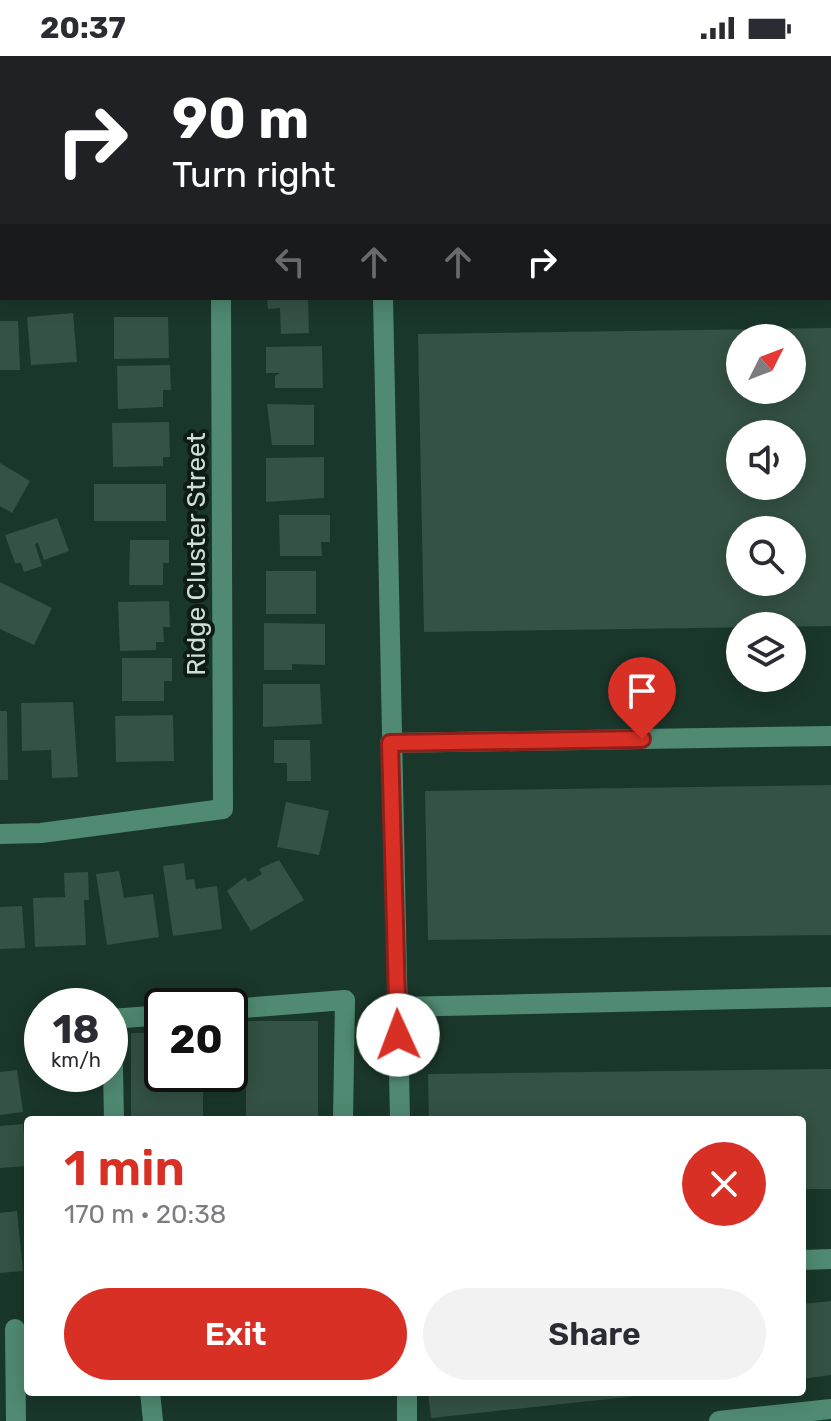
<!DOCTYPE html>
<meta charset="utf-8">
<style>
body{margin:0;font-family:Rubik,sans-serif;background:#f2f2f3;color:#2b2b33;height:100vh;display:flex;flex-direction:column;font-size:30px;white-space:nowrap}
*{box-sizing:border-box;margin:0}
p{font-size:26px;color:#7c7c81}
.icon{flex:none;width:44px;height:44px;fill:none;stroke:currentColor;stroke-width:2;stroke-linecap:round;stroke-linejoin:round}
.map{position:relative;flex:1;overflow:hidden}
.panel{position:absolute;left:24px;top:1060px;width:782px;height:280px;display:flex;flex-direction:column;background:#fff;border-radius:8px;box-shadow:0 4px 20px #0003}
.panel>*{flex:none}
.hud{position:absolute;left:0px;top:0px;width:832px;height:244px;box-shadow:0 4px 20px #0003;background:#202124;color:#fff;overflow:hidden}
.needle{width:52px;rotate:48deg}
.controls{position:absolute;left:726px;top:268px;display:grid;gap:16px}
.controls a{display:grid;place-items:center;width:80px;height:80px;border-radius:50%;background:#fff;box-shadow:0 4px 20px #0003;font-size:40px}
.speed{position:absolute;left:24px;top:932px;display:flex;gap:16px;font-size:40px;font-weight:700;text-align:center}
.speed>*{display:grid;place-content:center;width:104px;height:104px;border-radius:50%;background:#fff;box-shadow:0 4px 20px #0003;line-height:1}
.speed small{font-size:20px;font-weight:400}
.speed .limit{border:4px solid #111;border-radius:12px;background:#fff;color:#111}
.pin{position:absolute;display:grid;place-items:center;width:68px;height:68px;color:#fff;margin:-82px -34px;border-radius:50% 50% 50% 0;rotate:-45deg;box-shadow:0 0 8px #0007}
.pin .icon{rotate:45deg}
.me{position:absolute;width:88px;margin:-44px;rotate:358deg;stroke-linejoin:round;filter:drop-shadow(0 0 6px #0008)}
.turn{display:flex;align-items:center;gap:28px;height:168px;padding:0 40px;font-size:36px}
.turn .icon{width:104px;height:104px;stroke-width:2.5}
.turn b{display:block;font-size:56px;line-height:68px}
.lanes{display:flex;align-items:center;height:76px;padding:0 40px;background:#0003;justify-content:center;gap:40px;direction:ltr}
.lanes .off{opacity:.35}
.round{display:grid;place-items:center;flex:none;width:84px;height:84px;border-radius:42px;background:#f2f2f3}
.head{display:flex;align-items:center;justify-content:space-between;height:136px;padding:0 40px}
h1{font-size:48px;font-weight:600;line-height:60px;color:#d93025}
.button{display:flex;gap:16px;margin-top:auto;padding:16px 40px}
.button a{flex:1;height:92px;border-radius:48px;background:#d93025;color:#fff;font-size:32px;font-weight:600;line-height:92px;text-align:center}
.button a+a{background:#f2f2f3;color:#2b2b33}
.status{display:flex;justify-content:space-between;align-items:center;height:56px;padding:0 40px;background:#fff;direction:ltr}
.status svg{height:22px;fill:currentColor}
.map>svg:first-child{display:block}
.building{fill:#345245;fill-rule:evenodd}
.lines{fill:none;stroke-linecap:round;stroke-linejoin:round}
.minor{stroke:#508a72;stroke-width:20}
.route-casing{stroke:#8d1f18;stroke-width:20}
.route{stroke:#d93025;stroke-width:14}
.labels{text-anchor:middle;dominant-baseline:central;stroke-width:8;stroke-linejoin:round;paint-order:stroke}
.street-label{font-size:26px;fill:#cdded6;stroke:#0f1c16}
</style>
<div class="status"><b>20:37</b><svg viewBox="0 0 49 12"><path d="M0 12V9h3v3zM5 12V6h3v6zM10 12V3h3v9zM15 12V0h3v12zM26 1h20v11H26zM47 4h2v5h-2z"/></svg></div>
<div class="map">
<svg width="831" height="1365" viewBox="0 0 831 1365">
<rect width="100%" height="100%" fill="#1a372b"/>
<path class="building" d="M267 242H308L309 277 281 278 280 252 268 253Z
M73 257 77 306 31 309 27 261Z
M114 261H168L169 302 114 303Z
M0 265H18L20 314H0Z
M831 272V570L424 576 418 278ZM740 282H792V334H740ZM740 378H792V430H740ZM740 474H792V526H740Z
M322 290 323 332H275V320L280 317H266V291Z
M170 309 171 334H163V351L118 353 117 310Z
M267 348 314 349V389H272Z
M169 366 170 401H163V410L113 411 112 367Z
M324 401V442L266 446V402Z
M0 407 30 425 12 457 0 450Z
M94 428H166V465H94Z
M279 459H330V486H321L322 500H280Z
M57 462 69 495 44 504 38 487 35 488 42 510 24 516 21 507H15L5 479Z
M130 484H169V507H163V529H129Z
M266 515H316V558H266Z
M0 526 52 552 34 589 0 573Z
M169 545 170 571H163L164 586H156V594L120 595 118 546Z
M264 567 325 568V609L292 608V614H264Z
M122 602H172V625H164V645H122Z
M263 628H320L322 668 263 671Z
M73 646 78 721 52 722 51 694 22 695 21 647Z
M0 655H7L8 724H0Z
M173 659 174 705 116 706 115 660Z
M274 684H310L311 725H287V707H274Z
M831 729V879L428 884 425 735Z
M286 746 329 755 319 799 277 791Z
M279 804 304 844 251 875 227 835 245 821 248 826 262 818 259 813Z
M184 807 186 824 194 823 196 833 217 830 222 873 173 880 163 810Z
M119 815 124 842 153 838 159 881 107 889 96 818Z
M88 816 89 844H84L86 889 35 891 33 842 65 841 64 817Z
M22 850 25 892 0 893V851Z
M246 965H318V1064H246Z
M131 977H162V1018H203V1064H131Z
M831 1013V1133H802V1064H429L428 1018Z
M17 1014 23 1056 0 1059V1016Z
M23 1068 27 1110 0 1112V1070Z
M17 1155 23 1215 0 1217V1157Z
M831 1245V1319L802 1323V1248Z
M428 1336H656V1338L431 1362Z"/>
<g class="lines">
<path class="minor" d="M220 0V2
M830 136H831
M0 216H2
M383 242 400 1064
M390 687 831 680
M0 778 41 777 223 753 221 242
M397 951 831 941
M230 953 345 944 343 1064
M114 1064 112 963 162 959
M802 1204 831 1203
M15 1273 16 1365
M150 1336 153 1365
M407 1336V1365
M719 1365 831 1353"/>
</g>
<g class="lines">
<defs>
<path id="route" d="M398 979 390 687 642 683"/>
</defs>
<use href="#route" class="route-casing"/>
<use href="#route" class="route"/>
</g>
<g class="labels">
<g class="street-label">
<text transform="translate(196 498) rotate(-90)">Ridge Cluster Street</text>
</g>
</g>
</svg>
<div class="controls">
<a><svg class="needle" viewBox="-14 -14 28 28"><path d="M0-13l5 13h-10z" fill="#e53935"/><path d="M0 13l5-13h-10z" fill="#7c7c81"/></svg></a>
<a><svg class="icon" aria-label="sound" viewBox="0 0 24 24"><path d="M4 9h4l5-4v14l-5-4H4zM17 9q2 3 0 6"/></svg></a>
<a><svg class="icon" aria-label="search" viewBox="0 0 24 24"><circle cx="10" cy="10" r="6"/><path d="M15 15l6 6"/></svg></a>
<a><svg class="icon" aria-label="layers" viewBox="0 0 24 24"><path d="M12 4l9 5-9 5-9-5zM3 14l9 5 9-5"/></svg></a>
</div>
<div class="speed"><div>18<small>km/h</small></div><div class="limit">20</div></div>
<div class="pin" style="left:642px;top:683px;background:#d93025"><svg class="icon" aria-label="arrive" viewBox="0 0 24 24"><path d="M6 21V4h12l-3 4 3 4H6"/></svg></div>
<svg class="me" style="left:398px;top:979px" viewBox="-20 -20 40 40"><circle r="19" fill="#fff"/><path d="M0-13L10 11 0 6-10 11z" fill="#d93025"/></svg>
<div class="hud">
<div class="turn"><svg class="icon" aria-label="right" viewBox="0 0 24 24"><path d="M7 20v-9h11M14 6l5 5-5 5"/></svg><div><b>90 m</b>Turn right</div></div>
<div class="lanes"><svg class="icon off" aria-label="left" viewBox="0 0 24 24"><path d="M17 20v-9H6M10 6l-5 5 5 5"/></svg><svg class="icon off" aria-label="ahead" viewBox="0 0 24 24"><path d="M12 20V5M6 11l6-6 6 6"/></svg><svg class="icon off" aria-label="ahead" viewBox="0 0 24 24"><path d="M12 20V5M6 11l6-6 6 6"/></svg><svg class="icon" aria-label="right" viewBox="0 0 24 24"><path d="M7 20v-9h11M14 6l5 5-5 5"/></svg></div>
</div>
<section class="panel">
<div class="head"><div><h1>1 min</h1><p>170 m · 20:38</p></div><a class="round" style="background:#d93025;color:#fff"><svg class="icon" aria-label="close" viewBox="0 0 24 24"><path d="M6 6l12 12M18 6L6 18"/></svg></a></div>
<div class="button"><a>Exit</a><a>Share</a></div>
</section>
</div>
